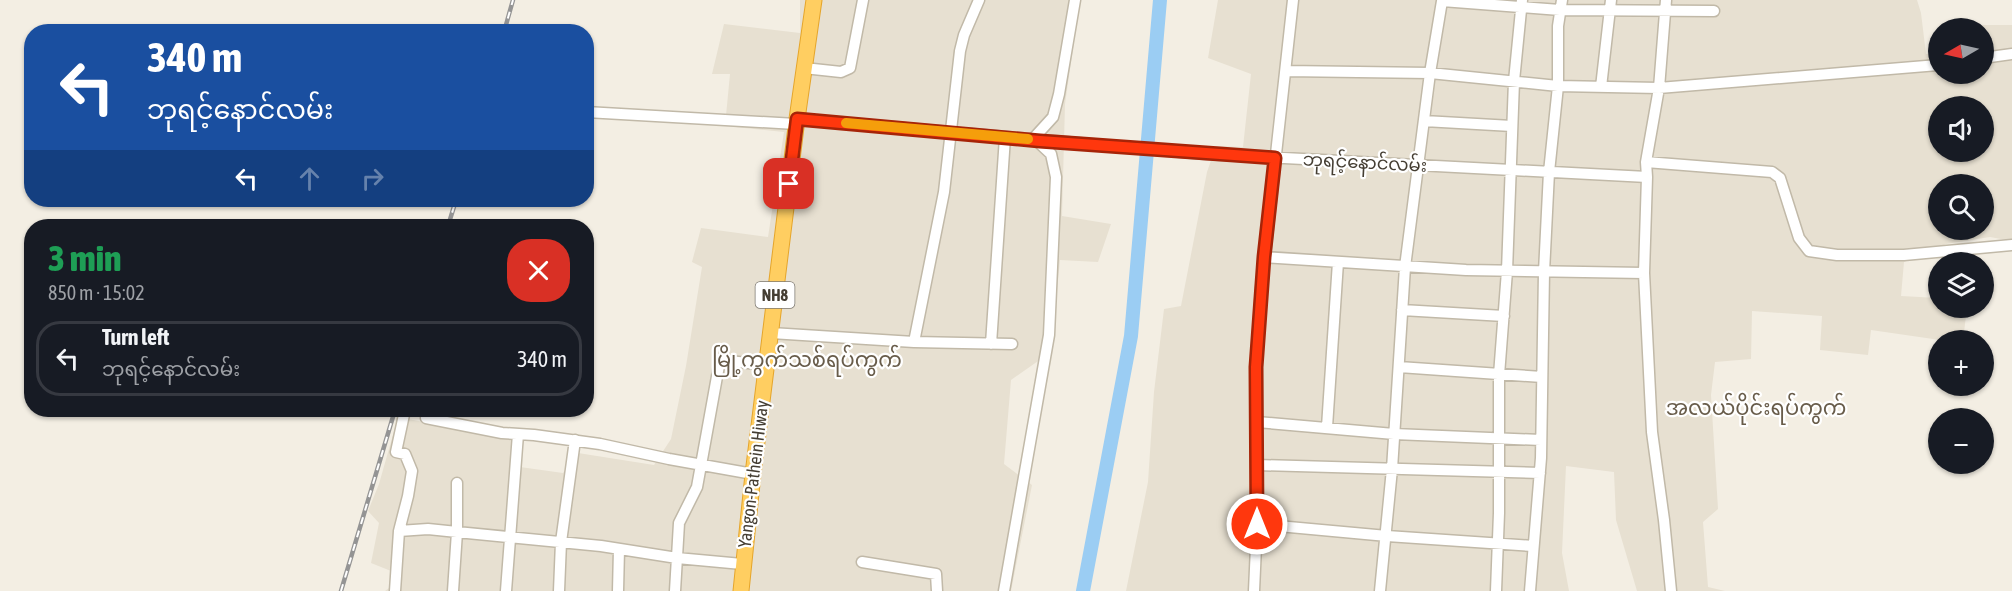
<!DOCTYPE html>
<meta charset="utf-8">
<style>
body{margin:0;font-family:"Asap Condensed","Noto Sans Myanmar",sans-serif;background:#20242c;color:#f1f3f6;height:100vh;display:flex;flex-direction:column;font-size:22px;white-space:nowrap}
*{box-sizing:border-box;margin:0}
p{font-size:20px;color:#9ea1a6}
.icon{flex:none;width:33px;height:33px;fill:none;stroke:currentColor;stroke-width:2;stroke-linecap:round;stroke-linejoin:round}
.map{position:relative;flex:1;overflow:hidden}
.details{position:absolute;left:24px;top:219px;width:570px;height:198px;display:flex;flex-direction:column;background:#171b24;border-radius:24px;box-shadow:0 2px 4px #0004}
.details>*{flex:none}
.top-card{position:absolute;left:24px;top:24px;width:570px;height:183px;border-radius:24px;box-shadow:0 2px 4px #0004;background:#1a4fa0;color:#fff;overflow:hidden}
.needle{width:39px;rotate:261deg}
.buttons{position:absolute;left:1928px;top:18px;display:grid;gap:12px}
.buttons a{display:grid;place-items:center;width:66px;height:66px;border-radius:50%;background:#171b24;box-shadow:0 2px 4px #0004;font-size:30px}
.pin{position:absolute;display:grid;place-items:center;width:51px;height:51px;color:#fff;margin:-26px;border-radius:12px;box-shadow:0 3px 9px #0006}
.me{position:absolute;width:66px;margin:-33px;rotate:0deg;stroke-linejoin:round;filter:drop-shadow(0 0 4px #0008)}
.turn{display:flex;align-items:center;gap:21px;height:126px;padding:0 24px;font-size:27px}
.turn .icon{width:78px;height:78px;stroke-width:2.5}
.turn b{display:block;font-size:42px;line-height:51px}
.lanes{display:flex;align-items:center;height:57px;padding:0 24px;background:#0003;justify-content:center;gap:30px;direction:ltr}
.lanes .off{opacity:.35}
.round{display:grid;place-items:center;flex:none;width:63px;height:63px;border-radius:24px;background:#20242c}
.head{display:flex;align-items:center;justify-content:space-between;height:102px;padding:0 24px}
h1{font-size:36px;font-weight:800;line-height:45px;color:#1e9e55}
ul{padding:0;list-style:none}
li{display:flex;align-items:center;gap:18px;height:75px;margin:0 12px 9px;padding:0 12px;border:3px solid #363941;border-radius:24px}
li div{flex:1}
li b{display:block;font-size:22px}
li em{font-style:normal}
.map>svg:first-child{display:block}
.residential{fill:#e7e0d1;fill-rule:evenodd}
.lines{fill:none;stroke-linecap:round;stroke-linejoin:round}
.river{stroke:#9bcdf3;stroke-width:14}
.minor-casing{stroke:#c1b9a8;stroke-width:13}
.highway-casing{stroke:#e5a52b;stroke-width:17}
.minor{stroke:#fff;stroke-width:10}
.highway{stroke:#ffce61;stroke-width:15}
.rail-casing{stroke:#949494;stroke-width:4.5}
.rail{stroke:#fff;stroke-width:2;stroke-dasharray:7;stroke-linecap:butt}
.route-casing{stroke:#a62408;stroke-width:15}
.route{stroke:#ff370d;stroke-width:10}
.slow{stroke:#f59e0b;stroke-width:10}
.labels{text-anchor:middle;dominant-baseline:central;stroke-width:4.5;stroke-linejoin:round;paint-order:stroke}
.shield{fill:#fff;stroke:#7d7870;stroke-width:1.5}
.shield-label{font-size:16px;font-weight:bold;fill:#453e33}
.street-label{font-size:18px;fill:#453e33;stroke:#fff}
.quarter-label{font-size:21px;fill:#685c4a;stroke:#fff}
</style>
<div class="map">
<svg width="2012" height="591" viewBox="0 0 2012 591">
<rect width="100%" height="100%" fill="#f3eee3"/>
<path class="residential" d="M800 0H1080L1065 104 1062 216 1111 224 1098 262 1060 260 1051 352 1011 380 1004 464 1032 485 1011 591H385L393 585 391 571 371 563 379 523 368 511 379 484 398 417 514 440 520 467 563 473 578 453 654 465 671 439 686 366 702 267 692 262 701 228 768 237 784 132 725 126 730 74H712L724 24 800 33Z
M1218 0H1917L1921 13 1926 54 1938 53V74H1983V28H1977L1978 25H2012V241L1990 237 1946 244 1904 262 1901 296 1938 298V308H1967L1963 340H1940L1871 330 1868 355 1820 350 1822 316 1752 311 1751 359 1715 362 1711 395 1718 509 1703 522 1708 587 1725 591H1637L1616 520 1614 472 1566 466 1562 553 1569 591H1126L1148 482 1154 392 1164 309 1181 306 1207 172 1216 146 1243 147 1251 74 1208 58ZM1938 106H1983V152H1938ZM1938 184H1983V230H1938Z"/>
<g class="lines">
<path class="river" d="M1083 591 1131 336 1160 0"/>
<defs>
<path id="minor" d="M1666 0 1659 88 1646 162 1647 177 1644 273 1652 432 1664 520 1671 591
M1983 58 2012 54
M804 68 841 72 850 68 863 0
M1286 71 1430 73 1558 86 1659 88 1938 65
M1601 87 1611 0
M586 112 796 124
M797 119 1206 154 1647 177
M1424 121 1512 126
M1032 140 1053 117 1059 94 1075 0
M1646 162 1772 172 1780 178 1799 238 1809 251 1837 255H1904L2012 245
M1264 257 1466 270 1644 273
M1402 310 1504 316
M771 333 914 342 1012 344
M914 342 944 192 960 51 964 35 979 0
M991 344 1005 137
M1399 367 1542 377
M426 418 502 433 534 435 600 444 669 459 753 474
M1257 422 1394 434 1541 440
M1327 427 1338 262
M1257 465 1540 473
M1257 524 1387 536 1533 546
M399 531 428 529 457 532 601 546 677 558 742 564
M862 562 936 574 937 591
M395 591 399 531 408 496 412 471 405 454 396 452 405 410
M453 591 457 532V483
M506 591 518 434
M559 591 561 542 575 440
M618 591 619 549
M675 591 679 523 697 487 720 360 767 365
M1004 591 1049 335 1056 177 1051 154 1036 140
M1254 591 1257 524 1256 367 1261 290 1293 0
M1380 591 1392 469 1405 267 1430 73 1442 1 1560 10 1714 11
M1496 591 1499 513V375L1507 271 1514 81 1522 0
M1530 591 1541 458 1544 272 1549 172 1558 86V26L1562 0"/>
<path id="highway" d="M741 591 753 474 797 119 814 0"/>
</defs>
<use href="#minor" class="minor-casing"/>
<use href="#highway" class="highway-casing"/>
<use href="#minor" class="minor"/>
<use href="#highway" class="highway"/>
<defs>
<path id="rail" d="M504 32 513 0
M448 226 456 200
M341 591 395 410"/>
</defs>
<use href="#rail" class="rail-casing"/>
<use href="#rail" class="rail"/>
</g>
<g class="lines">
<defs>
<path id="route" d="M789 184 797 119 1040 141 1275 158 1264 257 1256 367 1257 524"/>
</defs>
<use href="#route" class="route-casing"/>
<use href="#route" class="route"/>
<path class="slow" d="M846 123 1028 139"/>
</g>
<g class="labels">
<rect class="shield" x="755.5" y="282" width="39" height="26" rx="4.5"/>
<g class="shield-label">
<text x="775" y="295">NH8</text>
</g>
<g class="street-label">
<text transform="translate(1365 162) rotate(3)">ဘုရင့်နောင်လမ်း</text>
<text transform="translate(753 474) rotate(-83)">Yangon-Pathein Hiway</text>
</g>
<g class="quarter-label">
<text x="807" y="359">မြို့ကွက်သစ်ရပ်ကွက်</text>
<text x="1756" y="407">အလယ်ပိုင်းရပ်ကွက်</text>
</g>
</g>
</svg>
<div class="buttons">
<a><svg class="needle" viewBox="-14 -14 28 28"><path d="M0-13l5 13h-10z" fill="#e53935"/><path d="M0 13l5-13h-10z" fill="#9ea1a6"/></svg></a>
<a><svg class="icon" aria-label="sound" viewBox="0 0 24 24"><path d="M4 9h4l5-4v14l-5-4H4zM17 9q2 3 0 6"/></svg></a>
<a><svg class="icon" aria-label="search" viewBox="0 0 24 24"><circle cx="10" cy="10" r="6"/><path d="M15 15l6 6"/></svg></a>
<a><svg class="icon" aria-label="layers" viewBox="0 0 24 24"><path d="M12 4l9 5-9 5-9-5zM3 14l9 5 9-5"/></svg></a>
<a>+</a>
<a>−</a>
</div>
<div class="pin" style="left:789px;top:184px;background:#d93025"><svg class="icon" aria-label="arrive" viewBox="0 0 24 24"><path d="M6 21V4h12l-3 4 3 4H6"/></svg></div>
<svg class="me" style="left:1257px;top:524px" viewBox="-20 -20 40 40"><circle r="17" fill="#ff370d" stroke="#fff" stroke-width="3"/><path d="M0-11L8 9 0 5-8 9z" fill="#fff"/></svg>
<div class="top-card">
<div class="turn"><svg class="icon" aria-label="left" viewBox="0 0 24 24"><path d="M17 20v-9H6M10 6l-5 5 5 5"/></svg><div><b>340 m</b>ဘုရင့်နောင်လမ်း</div></div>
<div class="lanes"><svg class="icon" aria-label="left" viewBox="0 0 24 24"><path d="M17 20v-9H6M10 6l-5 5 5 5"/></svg><svg class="icon off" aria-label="ahead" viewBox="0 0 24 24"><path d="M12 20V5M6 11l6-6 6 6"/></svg><svg class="icon off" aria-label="right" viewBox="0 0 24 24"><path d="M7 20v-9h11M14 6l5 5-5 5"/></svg></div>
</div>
<section class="details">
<div class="head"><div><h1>3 min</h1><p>850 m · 15:02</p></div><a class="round" style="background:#d93025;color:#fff"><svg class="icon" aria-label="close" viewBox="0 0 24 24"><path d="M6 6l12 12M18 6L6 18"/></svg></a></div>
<ul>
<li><svg class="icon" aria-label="left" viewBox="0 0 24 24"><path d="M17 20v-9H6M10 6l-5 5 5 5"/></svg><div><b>Turn left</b><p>ဘုရင့်နောင်လမ်း</p></div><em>340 m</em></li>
</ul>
</section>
</div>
